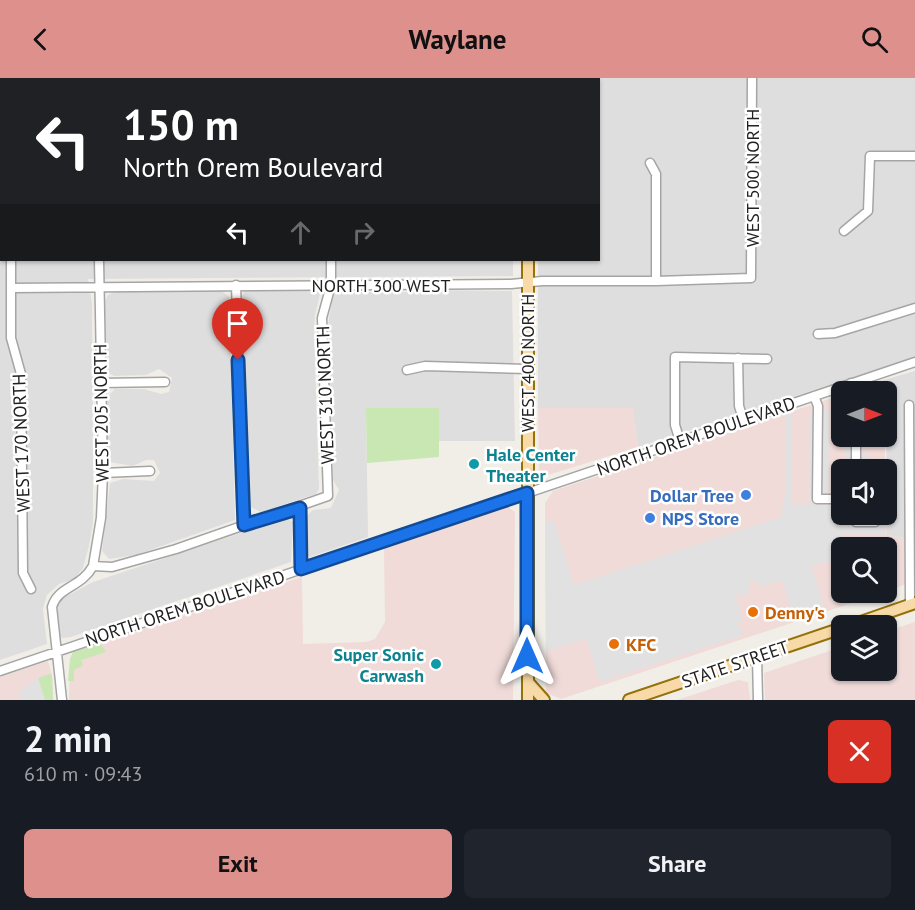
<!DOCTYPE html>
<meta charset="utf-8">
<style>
body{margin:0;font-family:"PT Sans",sans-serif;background:#20242c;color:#f1f3f6;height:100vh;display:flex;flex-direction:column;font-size:22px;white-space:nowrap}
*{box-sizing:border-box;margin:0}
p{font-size:20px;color:#9ea1a6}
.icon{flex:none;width:33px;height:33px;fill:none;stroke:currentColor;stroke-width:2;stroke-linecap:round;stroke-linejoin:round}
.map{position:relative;height:622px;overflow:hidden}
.drawer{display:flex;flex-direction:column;background:#171b24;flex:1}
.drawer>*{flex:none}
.top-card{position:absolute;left:0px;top:0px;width:600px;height:183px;box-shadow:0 2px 4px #0004;background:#202124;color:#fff;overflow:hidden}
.needle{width:39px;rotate:90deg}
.fabs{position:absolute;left:831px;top:303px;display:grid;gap:12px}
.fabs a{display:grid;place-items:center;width:66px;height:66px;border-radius:9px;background:#171b24;box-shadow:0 2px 4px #0004;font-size:30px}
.pin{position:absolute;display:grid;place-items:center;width:51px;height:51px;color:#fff;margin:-62px -26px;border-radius:50% 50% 50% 0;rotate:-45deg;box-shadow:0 0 6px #0007}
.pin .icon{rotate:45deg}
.me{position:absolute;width:66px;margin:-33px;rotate:0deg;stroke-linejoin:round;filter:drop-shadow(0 0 4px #0008)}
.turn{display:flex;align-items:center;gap:21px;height:126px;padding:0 24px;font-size:27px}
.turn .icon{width:78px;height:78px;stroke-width:2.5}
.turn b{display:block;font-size:42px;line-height:51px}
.lanes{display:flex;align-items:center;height:57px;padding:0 24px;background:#0003;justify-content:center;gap:30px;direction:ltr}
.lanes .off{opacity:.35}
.round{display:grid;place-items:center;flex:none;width:63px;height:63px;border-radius:9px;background:#20242c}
.overview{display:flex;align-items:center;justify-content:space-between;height:102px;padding:0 24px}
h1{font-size:36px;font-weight:600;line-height:45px}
.cta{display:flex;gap:12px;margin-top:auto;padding:12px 24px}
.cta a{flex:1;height:69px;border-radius:9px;background:#de918c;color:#111;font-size:24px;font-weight:600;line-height:69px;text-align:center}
.cta a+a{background:#20242c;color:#f1f3f6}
header{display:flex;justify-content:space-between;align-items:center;height:78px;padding:0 24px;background:#de918c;color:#111;font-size:27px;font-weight:600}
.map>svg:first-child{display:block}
.residential{fill:#dfdede}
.commercial{fill:#f0dbd9}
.grass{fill:#c8e7b2}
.parking{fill:#e1e1e1}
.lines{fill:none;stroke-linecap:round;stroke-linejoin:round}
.minor-casing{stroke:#a5a5a5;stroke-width:11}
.major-casing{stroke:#957109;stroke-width:14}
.minor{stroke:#fff;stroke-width:8}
.major{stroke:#f7daa7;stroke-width:10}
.route-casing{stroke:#114b97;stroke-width:15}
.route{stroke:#1a73e8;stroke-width:10}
.culture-dot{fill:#0f9aa8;stroke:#fff;stroke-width:2}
.shop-dot{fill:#3f7fe0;stroke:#fff;stroke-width:2}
.food-dot{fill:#e8710a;stroke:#fff;stroke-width:2}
.labels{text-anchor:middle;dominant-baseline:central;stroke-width:5;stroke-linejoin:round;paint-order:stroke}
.street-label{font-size:18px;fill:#212121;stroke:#fff}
.culture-label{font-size:18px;font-weight:bold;fill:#0d838f;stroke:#fff;text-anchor:start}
.shop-label{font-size:18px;font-weight:bold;fill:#366cbe;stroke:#fff;text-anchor:end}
.food-label{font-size:18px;font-weight:bold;fill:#c56008;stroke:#fff;text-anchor:start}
</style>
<header><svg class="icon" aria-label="back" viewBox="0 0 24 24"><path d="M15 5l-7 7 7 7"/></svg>Waylane<svg class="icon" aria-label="search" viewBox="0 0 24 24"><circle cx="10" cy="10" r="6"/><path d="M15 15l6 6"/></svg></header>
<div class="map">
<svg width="915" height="622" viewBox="0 0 915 622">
<rect width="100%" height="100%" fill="#f1eee8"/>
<path class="residential" d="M0 0H512L2 2V182H513V198L88 201 92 226 93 365V444L89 468 83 490 74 501 59 506 47 517 43 531 47 566 0 582Z
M537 0H915V279L638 369 632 330H538V182H598V2Z
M420 212 512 213 515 363H439V330L366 331 368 459 310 479 307 477 305 439 313 432 331 430 339 412 333 402 328 247 332 223 335 216 340 214H407Z
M222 213 229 219 235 442 136 477 109 481 102 473 110 405 123 401 154 403 160 395 154 382H146L133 388 109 384 106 320 115 311H144L161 316 169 314 172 300 159 291 146 297 114 298 109 295 106 290 105 223 108 217 115 214Z
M251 213H317L320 216 315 237 314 252 319 411 316 416 261 434 251 429 249 422 242 219 244 214Z
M915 293V448L904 460 887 457 886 314 884 313V302Z
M286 440 293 444 291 484 71 559 62 560 58 558 56 536 61 521 93 504Z"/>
<path class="commercial" d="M884 302V313H851Z
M841 317 842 358 885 359V391L842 392V436L886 437 887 457 904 460 915 448V503L887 513 886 470H842V514L882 515 561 621 546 615 545 425 553 413Z
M538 330H633L638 369 548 397 539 393Z
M508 429 515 434 513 622H69L70 581 73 574 302 499 303 566 366 564 375 561 385 544 384 470Z
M915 544V622H765L764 595 841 569 842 592H886L887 553Z
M48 583 52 597 53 622H0V599Z
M738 602 748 604 750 622H677Z"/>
<path class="grass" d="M366 330H439V379L367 385Z
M101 566 106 574 81 582 83 588 74 592V603H68L70 581 73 574Z
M49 596 52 597 53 622H45L38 600Z"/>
<path class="parking" d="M829 331V375L823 376 829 378V413L823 415 841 425H809V337L815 336V332Z
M792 334V426L841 427 843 454 844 437H886V457L842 456 841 484 828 483 811 488 824 528 807 529 792 534 782 502 759 509 756 502 749 504V515L738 519 736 514H734L743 542 738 546 743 557 618 598 616 593 615 599 600 604 586 561 546 573 545 443H554L574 507 781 439 785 414 786 336Z
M846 359H867V367L860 369 861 375H867V391L846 392Z
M38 600 45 622H21L18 614Z"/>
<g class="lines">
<defs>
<path id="minor" d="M8 0V2
M96 0V2
M332 2V0
M650 85 656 96V203
M844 153 868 133 870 78H915
M11 182V260L21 296 23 495 31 511
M236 207 244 447
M11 210 511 206 542 203H656L751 200 752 0
M818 256 835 255 915 230
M738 280 739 328 743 341
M407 292 425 288 527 291
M101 305 165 304
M851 305 854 314
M814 318 818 328 817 421H842
M909 327 910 527
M856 358V392
M680 363 675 347V279L767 281
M103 395 150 393
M300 430 301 491
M856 436V444H875
M93 488 101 440 103 395 99 182
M757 579 758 622
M0 593 915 284
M62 622 52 529C58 508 81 510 93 488L112 489 176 471 328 418 322 240 331 207V182"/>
<path id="major" d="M526 0V2
M849 548 915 525
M528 604 544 622
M528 622V182
M629 622 842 550"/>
</defs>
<use href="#minor" class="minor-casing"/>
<use href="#major" class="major-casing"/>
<use href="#minor" class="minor"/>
<use href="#major" class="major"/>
</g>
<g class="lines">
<defs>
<path id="route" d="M238 282 244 447 300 430 301 491 527 415V578"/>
</defs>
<use href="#route" class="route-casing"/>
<use href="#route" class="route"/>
</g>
<g class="culture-dot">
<circle cx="474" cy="386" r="6"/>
<circle cx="436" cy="586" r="6"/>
</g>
<g class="shop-dot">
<circle cx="746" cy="417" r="6"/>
<circle cx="650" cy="440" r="6"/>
</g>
<g class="food-dot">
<circle cx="753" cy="534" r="6"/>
<circle cx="614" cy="566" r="6"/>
</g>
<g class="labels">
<g class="street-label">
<text transform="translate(752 100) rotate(-90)">WEST 500 NORTH</text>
<text x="381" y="207">NORTH 300 WEST</text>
<text transform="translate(527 285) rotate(-90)">WEST 400 NORTH</text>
<text transform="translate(325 317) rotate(-92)">WEST 310 NORTH</text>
<text transform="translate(101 335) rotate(-91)">WEST 205 NORTH</text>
<text transform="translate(696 358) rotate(-19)">NORTH OREM BOULEVARD</text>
<text transform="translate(21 365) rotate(-92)">WEST 170 NORTH</text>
<text transform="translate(185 530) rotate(-18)">NORTH OREM BOULEVARD</text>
<text transform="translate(735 586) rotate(-19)">STATE STREET</text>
</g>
<g class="culture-label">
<text x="486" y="376">Hale Center<tspan x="486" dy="21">Theater</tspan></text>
<text x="424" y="576" text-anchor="end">Super Sonic<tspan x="424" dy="21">Carwash</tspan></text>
</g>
<g class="shop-label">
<text x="734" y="417">Dollar Tree</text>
<text x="662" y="440" text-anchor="start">NPS Store</text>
</g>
<g class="food-label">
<text x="765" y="534">Denny's</text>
<text x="626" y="566">KFC</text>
</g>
</g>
</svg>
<div class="fabs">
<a><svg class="needle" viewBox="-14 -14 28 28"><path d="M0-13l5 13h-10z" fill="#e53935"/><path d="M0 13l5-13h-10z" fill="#9ea1a6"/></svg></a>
<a><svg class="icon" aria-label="sound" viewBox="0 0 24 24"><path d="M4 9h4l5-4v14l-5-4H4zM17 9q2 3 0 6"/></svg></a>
<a><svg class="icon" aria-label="search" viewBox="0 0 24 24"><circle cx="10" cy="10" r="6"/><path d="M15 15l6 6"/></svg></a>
<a><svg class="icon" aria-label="layers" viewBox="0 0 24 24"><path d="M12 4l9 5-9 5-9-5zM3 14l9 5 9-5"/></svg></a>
</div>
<div class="pin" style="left:238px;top:282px;background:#d93025"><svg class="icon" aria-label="arrive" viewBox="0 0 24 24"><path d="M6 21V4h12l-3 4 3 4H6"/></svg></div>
<svg class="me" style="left:527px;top:578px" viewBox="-20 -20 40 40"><path d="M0-17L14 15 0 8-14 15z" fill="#1a73e8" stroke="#fff" stroke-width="4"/></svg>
<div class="top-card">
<div class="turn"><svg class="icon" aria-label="left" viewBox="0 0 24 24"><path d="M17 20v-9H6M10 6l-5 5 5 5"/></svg><div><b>150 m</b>North Orem Boulevard</div></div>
<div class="lanes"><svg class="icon" aria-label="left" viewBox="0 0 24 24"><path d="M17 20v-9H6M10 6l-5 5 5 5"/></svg><svg class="icon off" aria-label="ahead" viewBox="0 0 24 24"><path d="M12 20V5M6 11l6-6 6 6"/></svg><svg class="icon off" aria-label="right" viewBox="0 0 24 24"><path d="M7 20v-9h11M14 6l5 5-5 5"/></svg></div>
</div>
</div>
<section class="drawer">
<div class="overview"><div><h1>2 min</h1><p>610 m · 09:43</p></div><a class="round" style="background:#d93025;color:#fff"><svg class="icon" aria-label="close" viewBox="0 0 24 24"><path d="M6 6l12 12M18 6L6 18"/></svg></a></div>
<div class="cta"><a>Exit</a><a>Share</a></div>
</section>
